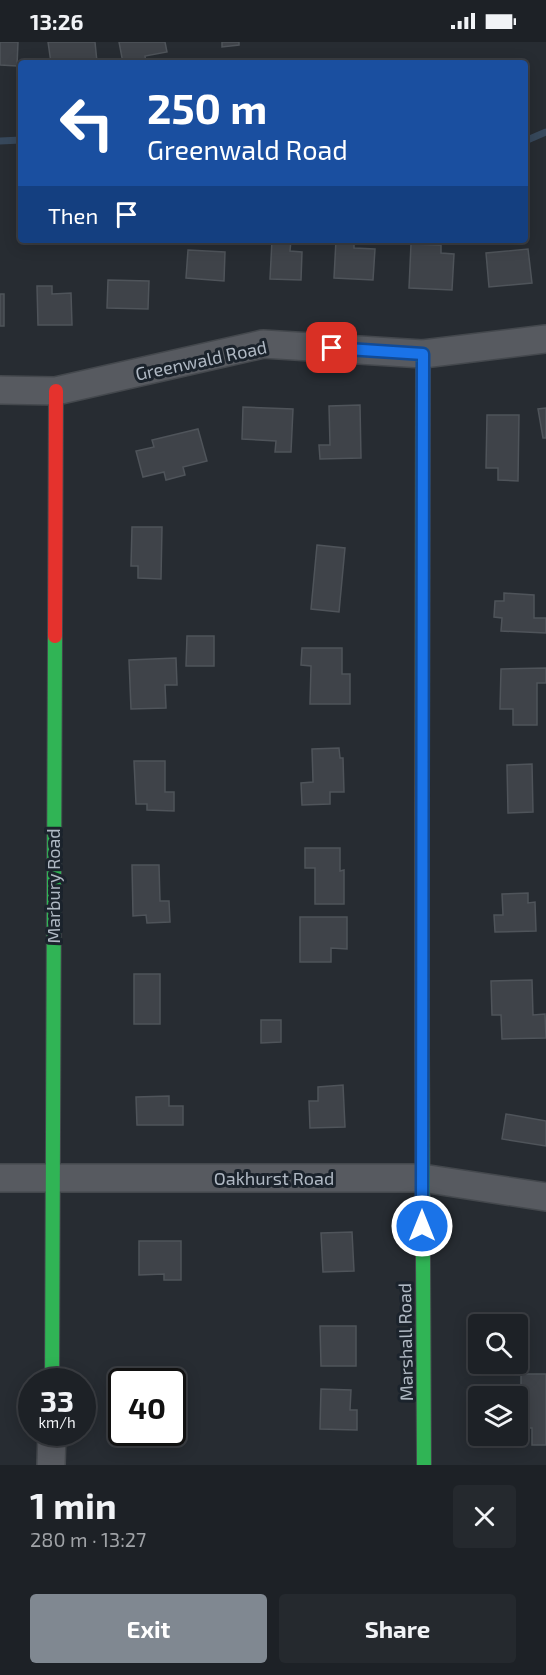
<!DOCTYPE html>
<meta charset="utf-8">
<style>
body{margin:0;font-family:"Exo 2",sans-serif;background:#25292e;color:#f1f3f6;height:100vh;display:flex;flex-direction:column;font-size:22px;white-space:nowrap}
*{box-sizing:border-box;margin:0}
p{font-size:20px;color:#a0a3a7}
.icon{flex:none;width:33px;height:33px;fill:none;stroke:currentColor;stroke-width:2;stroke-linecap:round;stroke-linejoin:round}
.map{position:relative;height:1423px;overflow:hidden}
.drawer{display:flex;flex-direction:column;background:#1d2126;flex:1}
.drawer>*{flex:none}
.top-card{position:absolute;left:18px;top:18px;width:510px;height:183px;border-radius:6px;box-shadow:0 3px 15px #0003,0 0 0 2px #3b3e43;background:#1a4fa0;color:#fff;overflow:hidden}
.tools{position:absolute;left:468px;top:1272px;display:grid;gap:12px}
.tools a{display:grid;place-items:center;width:60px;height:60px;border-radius:6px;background:#1d2126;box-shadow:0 3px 15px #0003,0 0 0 2px #3b3e43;font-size:30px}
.speed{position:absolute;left:18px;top:1326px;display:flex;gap:12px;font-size:30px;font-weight:700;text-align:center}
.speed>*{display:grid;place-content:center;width:78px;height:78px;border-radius:50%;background:#1d2126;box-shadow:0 3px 15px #0003,0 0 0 2px #3b3e43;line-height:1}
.speed small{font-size:15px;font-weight:400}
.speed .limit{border:3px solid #111;border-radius:9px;background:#fff;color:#111}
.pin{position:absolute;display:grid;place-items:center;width:51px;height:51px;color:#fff;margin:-26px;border-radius:12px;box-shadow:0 3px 9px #0006}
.me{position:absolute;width:66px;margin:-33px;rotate:0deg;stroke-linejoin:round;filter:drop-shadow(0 0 4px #0008)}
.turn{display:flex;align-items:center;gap:21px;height:126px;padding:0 30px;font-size:27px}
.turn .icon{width:78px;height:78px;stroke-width:2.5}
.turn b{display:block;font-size:42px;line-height:51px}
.then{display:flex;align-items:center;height:57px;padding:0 30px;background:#0003;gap:12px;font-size:22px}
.round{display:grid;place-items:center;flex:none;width:63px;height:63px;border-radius:6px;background:#25292e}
.headline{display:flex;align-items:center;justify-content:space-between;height:102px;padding:0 30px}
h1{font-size:36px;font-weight:700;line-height:45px}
.primary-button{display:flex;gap:12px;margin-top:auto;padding:12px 30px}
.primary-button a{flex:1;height:69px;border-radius:6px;background:#808891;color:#fff;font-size:24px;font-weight:700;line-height:69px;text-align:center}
.primary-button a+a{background:#25292e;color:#f1f3f6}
.status{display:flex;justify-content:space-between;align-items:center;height:42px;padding:0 30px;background:#1d2126;direction:ltr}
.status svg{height:16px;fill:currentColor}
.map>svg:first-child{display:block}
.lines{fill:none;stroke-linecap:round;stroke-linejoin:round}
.stream{stroke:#37485b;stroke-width:7}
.building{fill:#3f4349;stroke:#4f545a;stroke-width:1.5}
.street-casing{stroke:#44484d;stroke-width:30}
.fast-casing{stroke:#44484d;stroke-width:16}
.slow-casing{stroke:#44484d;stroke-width:16}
.jam-casing{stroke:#44484d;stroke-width:16}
.street{stroke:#575a60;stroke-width:27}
.fast{stroke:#30b455;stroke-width:14}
.slow{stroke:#ff9f0a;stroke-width:14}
.jam{stroke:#e5322d;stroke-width:14}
.route-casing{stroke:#114b97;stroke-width:15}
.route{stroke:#1a73e8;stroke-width:10}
.labels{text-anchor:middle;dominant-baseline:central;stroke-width:6;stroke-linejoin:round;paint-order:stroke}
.street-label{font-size:18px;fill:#b0b9c4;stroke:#1b232c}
</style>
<div class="status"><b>13:26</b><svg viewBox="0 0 49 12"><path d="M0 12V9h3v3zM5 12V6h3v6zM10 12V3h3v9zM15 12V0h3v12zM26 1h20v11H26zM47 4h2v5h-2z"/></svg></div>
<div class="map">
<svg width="546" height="1423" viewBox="0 0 546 1423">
<rect width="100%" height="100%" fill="#272c32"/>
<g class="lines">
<path class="stream" d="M0 99 21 98
M525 99 546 90"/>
</g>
<path class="building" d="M0 0H18L17 24 0 23Z
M48 0H95L97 20 51 21Z
M119 0H165L167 10 145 14 146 21H123Z
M222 0H239V3L222 5Z
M272 198H291L290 209 302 210 301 238 270 237Z
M336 198H354V206L375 207 373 238 334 236Z
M411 202 441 203V211L454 212 452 248 409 246Z
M528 207 532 241 489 245 486 211Z
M188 208 225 210 224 239 186 236Z
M108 238 149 239 148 267 107 266Z
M37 244H52V252L71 251 72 283H38Z
M0 252H4V284H0Z
M360 363 361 416 320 417 319 403H330L329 364Z
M243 365 293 367 291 410H275L276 399 242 397Z
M546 366V396H543L538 367Z
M487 373H519L518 439 498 438V426H486Z
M198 387 207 419 183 425 185 433 166 438 164 430 143 435 136 409 154 405 152 398Z
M132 485H162L161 537 138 536V524H131Z
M317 503 345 506 339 570 311 567Z
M504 551 534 553V576H546V591L501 589 502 576 494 575 495 559H504Z
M187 594H214V624H186Z
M302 606H342V632H350V662H310L311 624 301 623Z
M176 616 177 643H165L166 666 131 667 129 618Z
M546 626V641H537V683H513V667H500L501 627Z
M339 706 340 716H343L344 750H330V762L302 763 301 741 313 740 312 707Z
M134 719H165V750H174V769L147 768V762H136Z
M532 722 533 770 508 771 507 723Z
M305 806H340V829L344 828V862H315V826H305Z
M132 823H159L160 859H169L170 880 147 881 146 873 133 874Z
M528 851V861L535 860 536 889 495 890 494 873H503L502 852Z
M300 875H347V907L331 906V920H300Z
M134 932H160V982H134Z
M532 938 533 973 545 972 546 996 502 997 501 973H492L491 939Z
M261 978H281V1000L261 1001Z
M343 1043 345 1085 310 1086 309 1059H318V1045Z
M169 1054V1064H183V1083H137L136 1055Z
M506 1072 546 1079V1104L502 1097Z
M352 1190 354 1229 323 1230 321 1191Z
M139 1199H181V1238H164V1232L139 1233Z
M320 1284H356V1324H321Z
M521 1332H546V1403H532V1386H518V1354H511V1344H521Z
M321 1347 351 1348 350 1368H357V1388L320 1387Z
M172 1362 181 1363V1382H172Z
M136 1390H171V1396L136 1395Z"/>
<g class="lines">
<defs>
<path id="street" d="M0 348 56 349 263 302 423 312 546 297
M0 1136H422L546 1155
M51 1423 52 1390"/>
<path id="fast" d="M422 760 423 312
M422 1005 424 1423
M52 1340 55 594"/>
<path id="slow" d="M422 1005V760"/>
<path id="jam" d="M55 594 56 349"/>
</defs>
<use href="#street" class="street-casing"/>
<use href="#fast" class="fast-casing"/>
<use href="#slow" class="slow-casing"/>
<use href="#jam" class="jam-casing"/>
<use href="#street" class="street"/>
<use href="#fast" class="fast"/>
<use href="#slow" class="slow"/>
<use href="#jam" class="jam"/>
</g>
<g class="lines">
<defs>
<path id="route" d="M332 306 423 312 422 1184"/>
</defs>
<use href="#route" class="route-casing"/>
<use href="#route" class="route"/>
</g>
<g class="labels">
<g class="street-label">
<text transform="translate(201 318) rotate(-12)">Greenwald Road</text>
<text transform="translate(53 844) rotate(-90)">Marbury Road</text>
<text x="274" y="1136">Oakhurst Road</text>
<text transform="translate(405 1300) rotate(-91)">Marshall Road</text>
</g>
</g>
</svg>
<div class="tools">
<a><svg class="icon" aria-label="search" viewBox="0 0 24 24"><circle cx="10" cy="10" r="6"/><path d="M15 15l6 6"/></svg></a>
<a><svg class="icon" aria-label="layers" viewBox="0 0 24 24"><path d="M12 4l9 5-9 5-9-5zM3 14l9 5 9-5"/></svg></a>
</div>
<div class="speed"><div>33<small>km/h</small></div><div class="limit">40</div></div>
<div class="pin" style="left:332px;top:306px;background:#d93025"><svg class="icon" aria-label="arrive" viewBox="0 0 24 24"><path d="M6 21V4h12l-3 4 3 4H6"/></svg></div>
<svg class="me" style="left:422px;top:1184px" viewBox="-20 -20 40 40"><circle r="17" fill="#1a73e8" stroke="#fff" stroke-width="3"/><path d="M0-11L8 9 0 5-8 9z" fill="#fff"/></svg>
<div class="top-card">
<div class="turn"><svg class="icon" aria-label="left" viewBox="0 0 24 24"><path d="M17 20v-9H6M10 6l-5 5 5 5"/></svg><div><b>250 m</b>Greenwald Road</div></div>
<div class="then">Then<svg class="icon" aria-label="arrive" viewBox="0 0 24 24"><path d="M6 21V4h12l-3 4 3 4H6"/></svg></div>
</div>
</div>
<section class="drawer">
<div class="headline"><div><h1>1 min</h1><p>280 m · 13:27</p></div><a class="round"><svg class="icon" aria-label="close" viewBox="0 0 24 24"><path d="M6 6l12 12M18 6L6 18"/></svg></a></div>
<div class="primary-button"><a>Exit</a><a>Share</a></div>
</section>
